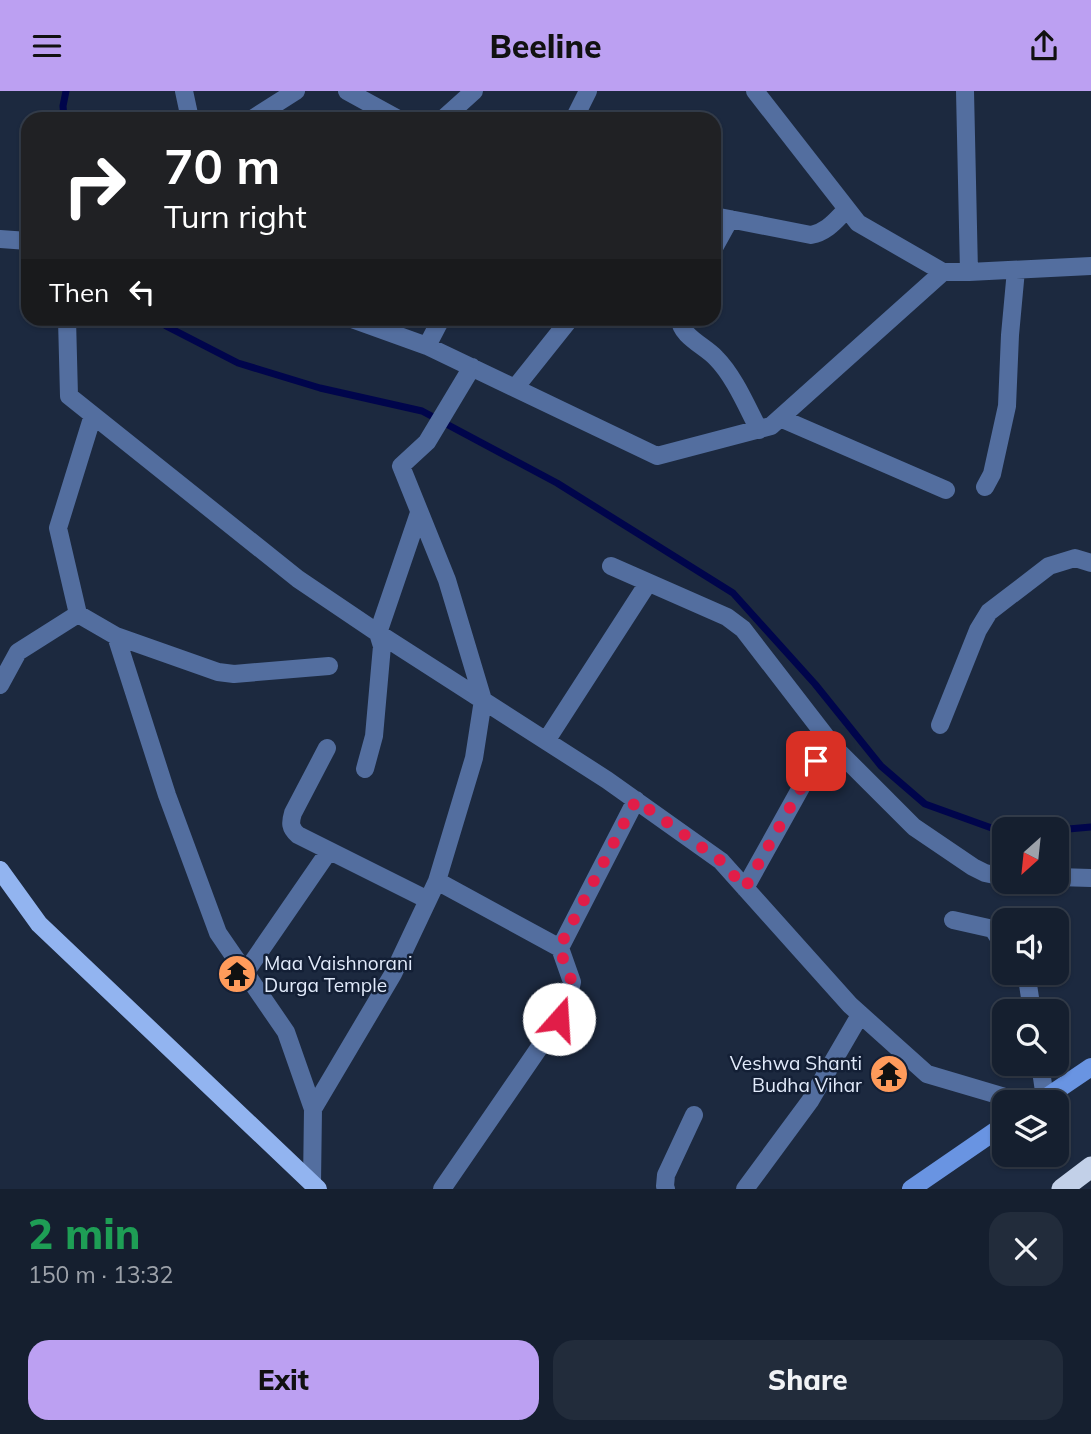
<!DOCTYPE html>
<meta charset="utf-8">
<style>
body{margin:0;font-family:Mulish,sans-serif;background:#222c3b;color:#f1f3f6;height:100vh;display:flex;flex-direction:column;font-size:26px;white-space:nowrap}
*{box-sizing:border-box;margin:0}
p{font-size:23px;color:#9da2aa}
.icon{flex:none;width:38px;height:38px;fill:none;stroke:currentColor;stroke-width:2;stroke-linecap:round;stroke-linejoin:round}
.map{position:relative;height:1098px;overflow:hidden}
.drawer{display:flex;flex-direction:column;background:#151f2f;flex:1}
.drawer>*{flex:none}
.guide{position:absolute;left:21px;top:21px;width:700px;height:214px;border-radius:21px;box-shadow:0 2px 5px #0004,0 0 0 2px #343d4b;background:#202124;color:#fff;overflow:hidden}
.needle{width:46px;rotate:207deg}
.controls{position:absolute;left:992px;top:726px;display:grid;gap:14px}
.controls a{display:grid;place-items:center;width:77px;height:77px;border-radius:14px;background:#151f2f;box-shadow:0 2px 5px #0004,0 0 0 2px #343d4b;font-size:35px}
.pin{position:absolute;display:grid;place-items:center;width:60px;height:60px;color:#fff;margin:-30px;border-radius:14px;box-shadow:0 4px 10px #0006}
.me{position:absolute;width:77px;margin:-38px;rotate:19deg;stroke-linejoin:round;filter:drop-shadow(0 0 5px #0008)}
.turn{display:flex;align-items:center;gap:24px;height:147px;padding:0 28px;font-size:32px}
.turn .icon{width:91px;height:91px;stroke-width:2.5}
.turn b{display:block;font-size:49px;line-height:60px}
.then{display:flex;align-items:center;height:66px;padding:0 28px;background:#0003;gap:14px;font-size:26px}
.round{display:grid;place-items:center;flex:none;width:74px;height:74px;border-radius:21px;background:#222c3b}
.headline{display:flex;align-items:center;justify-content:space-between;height:119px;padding:0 28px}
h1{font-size:42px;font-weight:800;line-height:52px;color:#1e9e55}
.action{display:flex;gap:14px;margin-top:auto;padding:14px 28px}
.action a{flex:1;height:80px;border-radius:21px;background:#bca0f2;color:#111;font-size:28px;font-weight:800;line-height:80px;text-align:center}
.action a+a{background:#222c3b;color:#f1f3f6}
header{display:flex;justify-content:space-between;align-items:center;height:91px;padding:0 28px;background:#bca0f2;color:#111;font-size:32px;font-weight:800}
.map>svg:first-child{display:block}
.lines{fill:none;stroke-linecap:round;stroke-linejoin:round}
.stream{stroke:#00054b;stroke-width:7}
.street{stroke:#536e9f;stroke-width:18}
.secondary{stroke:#6994e2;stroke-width:18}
.primary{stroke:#92b4f0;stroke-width:18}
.highway{stroke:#c2d0e8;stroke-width:21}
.route{stroke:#e11d48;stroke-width:12;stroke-dasharray:0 21.6}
.labels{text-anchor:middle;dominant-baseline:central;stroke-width:5;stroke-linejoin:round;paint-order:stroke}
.poi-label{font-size:19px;fill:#e2ebfb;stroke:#131f35;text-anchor:start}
</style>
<header><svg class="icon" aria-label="menu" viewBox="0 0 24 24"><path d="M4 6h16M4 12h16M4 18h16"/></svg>Beeline<svg class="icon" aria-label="share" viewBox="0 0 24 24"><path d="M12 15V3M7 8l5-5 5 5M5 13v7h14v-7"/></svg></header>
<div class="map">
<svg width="1091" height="1098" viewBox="0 0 1091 1098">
<rect width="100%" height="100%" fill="#1c293f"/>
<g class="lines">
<path class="stream" d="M64 28 63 15 66 0
M161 228 166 235 238 272 320 297 422 320 557 392 733 502 815 593 881 675 925 713 1000 740H1004
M1057 739 1091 736"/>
<path class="street" d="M184 0 190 28
M347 0 398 28
M755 0 858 132 943 181H969L1091 175
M965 0 969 181
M252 28 296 0
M443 28 474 0
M574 28 588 0
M714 125 811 144C827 141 835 130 847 118
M0 148 28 150
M714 157 730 128
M67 228 69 305 298 488 378 542 607 689 721 770 850 914 927 983 1025 1012
M352 228 427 255 657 365 771 335 943 181
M680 228C680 245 705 255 716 267 734 285 747 316 759 339
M427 255 441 228
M515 297 570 228
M780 327 946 399
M985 396 992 383 1007 315 1010 244 1016 179
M611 475 727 526 743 538 834 656 914 736 973 776 985 782 1004 786
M78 523 58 437 93 324
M116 545 218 581 234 583 329 575
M0 594 18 561 78 523 116 545 167 704 218 842 286 941 313 1018
M940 634 978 539 989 521 1049 475 1075 467 1091 472
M546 650 648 492
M327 657 293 722C290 732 290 737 298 744L428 809
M365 678 374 645 382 555 378 542 419 422
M1057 786 1091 787
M437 790 560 857 636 709
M745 797 828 648
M953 829 993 838 1004 855
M245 882 329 760
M1024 882 1027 887 1032 920
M1040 973 1045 1007
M312 1092 313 1018 393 883 437 790 474 667 483 609 447 489 401 375 427 351 472 276
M442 1098 559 928 568 907 572 891 560 857
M666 1098 665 1095 666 1084 694 1024
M745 1098 810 1010 860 924"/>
<path class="secondary" d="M1038 1012 1091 976
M911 1098 1004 1034"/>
<path class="primary" d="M0 779 39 833 318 1098"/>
<path class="highway" d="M1062 1098 1091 1076"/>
</g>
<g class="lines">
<path class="route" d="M559 928 568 907 572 891 559 857 636 709 721 770 745 797 816 670"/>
</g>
<defs>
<symbol id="temple-disc" viewBox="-11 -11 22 22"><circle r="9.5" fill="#ff9b5b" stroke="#131f35"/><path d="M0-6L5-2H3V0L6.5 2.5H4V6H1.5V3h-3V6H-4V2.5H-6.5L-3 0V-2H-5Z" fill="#111"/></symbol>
</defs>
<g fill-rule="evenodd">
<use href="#temple-disc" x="215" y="861" width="44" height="44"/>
<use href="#temple-disc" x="867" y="961" width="44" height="44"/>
</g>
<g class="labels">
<g class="poi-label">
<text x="264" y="872">Maa Vaishnorani<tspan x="264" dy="22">Durga Temple</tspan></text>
<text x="862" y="972" text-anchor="end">Veshwa Shanti<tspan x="862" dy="22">Budha Vihar</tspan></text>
</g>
</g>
</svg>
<div class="controls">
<a><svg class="needle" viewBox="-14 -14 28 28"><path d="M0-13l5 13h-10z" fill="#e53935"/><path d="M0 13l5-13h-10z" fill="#9da2aa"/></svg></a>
<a><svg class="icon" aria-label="sound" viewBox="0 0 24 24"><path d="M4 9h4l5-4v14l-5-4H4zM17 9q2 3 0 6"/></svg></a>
<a><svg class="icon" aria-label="search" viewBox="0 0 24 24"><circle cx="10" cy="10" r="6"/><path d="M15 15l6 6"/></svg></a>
<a><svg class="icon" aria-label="layers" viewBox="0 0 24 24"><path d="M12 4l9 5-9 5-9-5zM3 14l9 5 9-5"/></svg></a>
</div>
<div class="pin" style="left:816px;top:670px;background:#d93025"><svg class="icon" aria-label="arrive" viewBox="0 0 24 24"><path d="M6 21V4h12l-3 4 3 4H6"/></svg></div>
<svg class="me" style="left:559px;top:928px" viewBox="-20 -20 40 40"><circle r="19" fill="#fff"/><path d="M0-13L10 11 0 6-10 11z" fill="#e11d48"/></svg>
<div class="guide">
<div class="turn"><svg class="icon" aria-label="right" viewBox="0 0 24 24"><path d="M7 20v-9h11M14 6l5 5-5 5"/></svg><div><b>70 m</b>Turn right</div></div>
<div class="then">Then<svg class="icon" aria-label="left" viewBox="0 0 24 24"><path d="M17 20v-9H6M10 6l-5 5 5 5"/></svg></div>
</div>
</div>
<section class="drawer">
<div class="headline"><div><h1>2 min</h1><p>150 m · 13:32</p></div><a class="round"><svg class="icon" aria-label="close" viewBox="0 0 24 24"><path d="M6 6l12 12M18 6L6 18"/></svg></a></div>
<div class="action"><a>Exit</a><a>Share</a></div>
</section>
